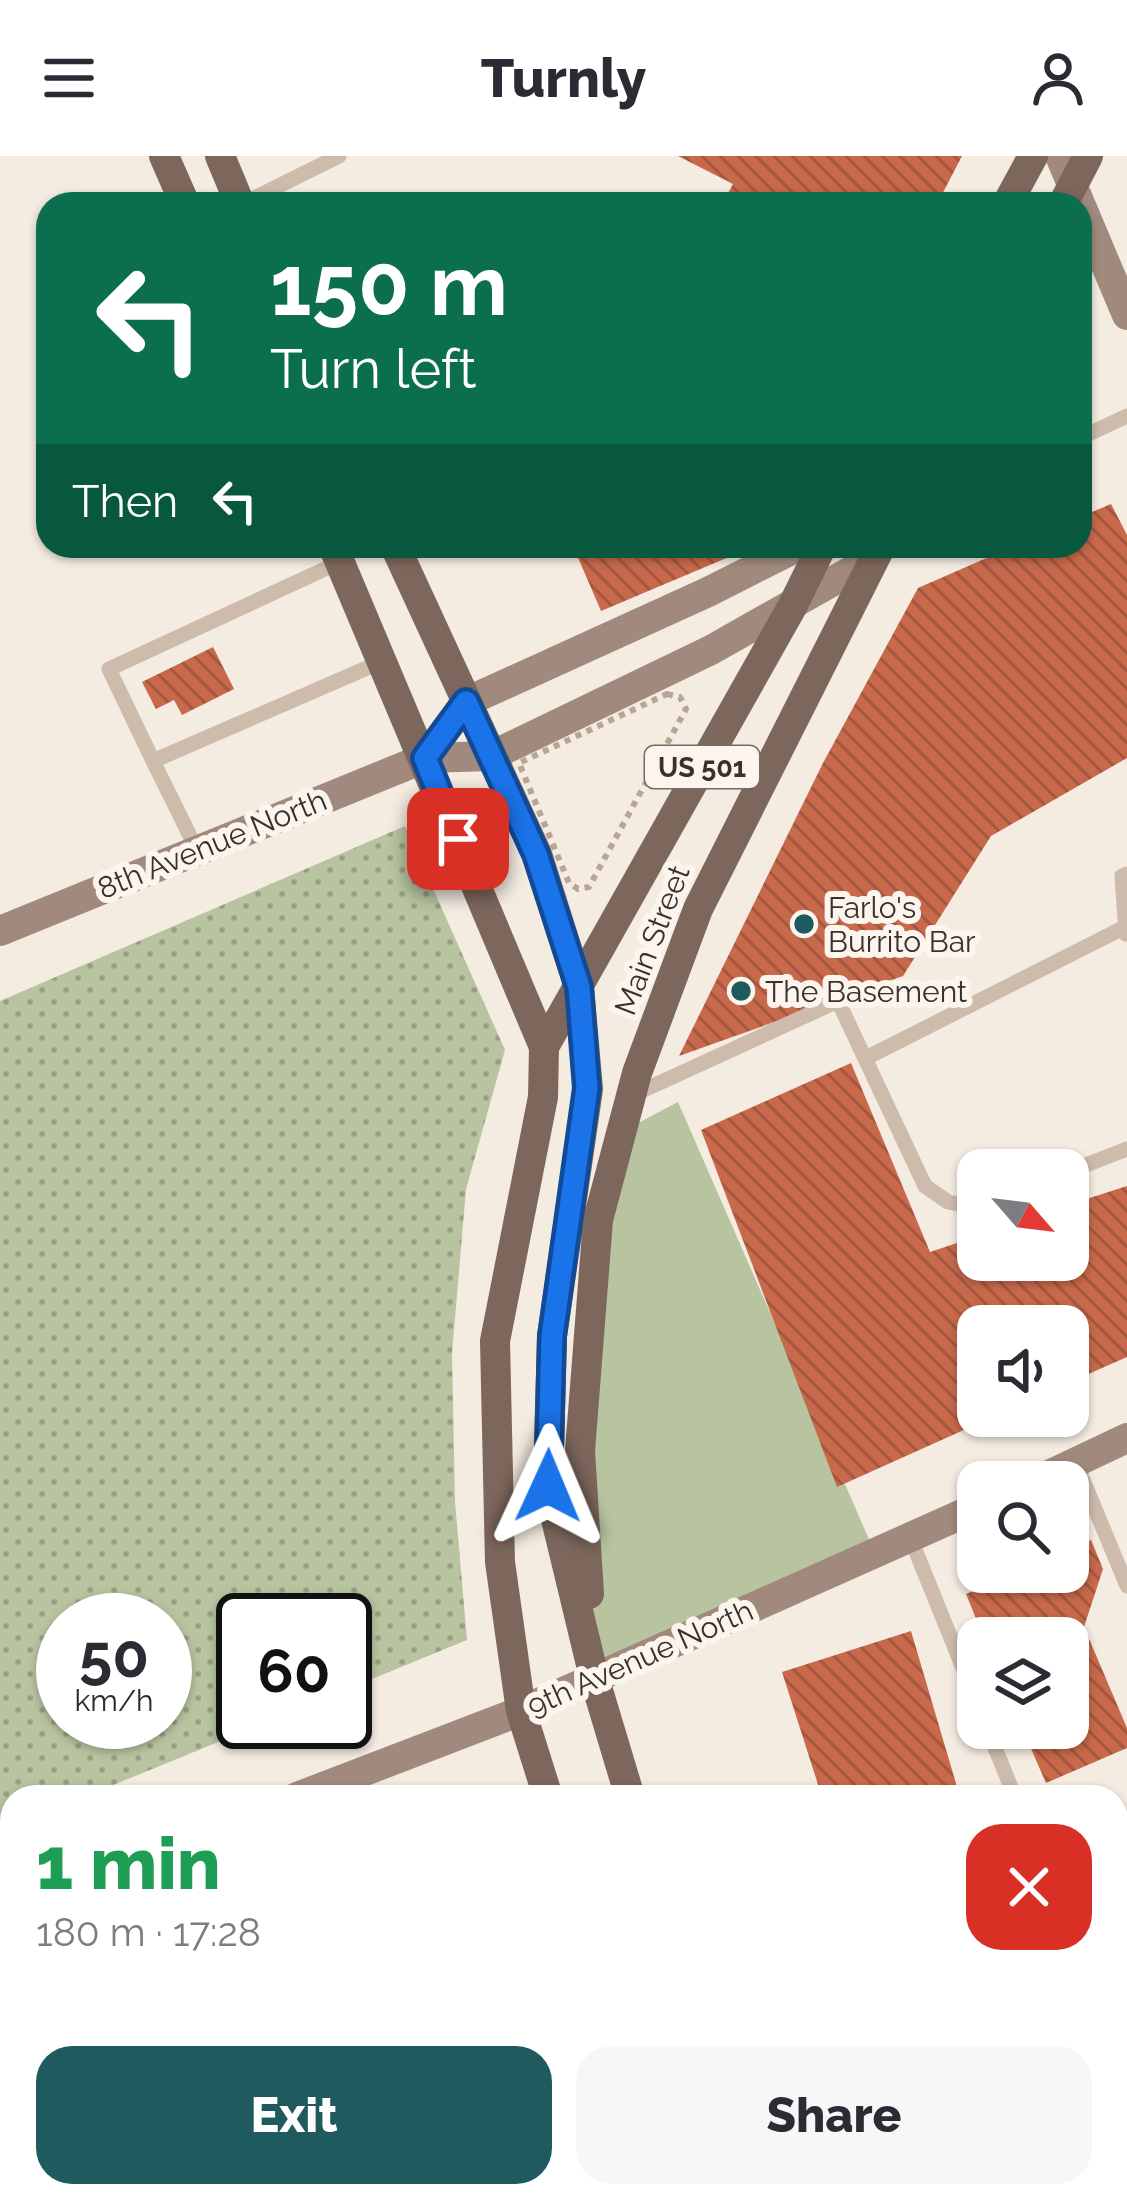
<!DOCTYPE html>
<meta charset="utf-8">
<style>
body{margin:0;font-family:Raleway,sans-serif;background:#f7f7f7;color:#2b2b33;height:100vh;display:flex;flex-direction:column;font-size:45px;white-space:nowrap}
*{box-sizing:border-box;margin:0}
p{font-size:39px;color:#7c7c81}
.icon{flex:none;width:66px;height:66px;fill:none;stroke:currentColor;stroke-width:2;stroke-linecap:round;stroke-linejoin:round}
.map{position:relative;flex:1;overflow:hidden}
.side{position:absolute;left:0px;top:1629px;width:1128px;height:423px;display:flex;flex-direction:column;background:#fff;border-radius:36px 36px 0 0;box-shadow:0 3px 9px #0004}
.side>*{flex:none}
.guide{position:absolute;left:36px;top:36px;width:1056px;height:366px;border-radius:36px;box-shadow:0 3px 9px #0004;background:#0b6e4f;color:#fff;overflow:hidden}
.needle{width:78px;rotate:118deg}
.buttons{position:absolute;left:957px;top:993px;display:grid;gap:24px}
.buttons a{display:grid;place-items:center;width:132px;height:132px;border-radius:24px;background:#fff;box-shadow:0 3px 9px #0004;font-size:60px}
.speed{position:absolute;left:36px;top:1437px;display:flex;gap:24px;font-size:60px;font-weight:700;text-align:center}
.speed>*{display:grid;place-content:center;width:156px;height:156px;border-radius:50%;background:#fff;box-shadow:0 3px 9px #0004;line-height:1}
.speed small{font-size:30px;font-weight:400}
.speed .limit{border:6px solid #111;border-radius:18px;background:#fff;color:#111}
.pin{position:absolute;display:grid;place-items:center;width:102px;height:102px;color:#fff;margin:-51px;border-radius:24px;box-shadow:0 6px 18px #0006}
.me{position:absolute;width:132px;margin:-66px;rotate:1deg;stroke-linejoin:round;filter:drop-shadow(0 0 9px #0008)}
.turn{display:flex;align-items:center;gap:42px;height:252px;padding:0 36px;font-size:54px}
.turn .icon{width:156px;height:156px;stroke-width:2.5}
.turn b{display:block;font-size:84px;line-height:102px}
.then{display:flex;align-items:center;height:114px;padding:0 36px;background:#0003;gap:24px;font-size:45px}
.round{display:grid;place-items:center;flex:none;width:126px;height:126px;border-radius:36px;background:#f7f7f7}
.head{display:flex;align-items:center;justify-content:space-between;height:204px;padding:0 36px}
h1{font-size:72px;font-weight:800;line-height:90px;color:#1e9e55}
.primary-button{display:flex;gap:24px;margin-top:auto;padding:24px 36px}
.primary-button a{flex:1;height:138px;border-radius:36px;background:#1f5a5e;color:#fff;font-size:48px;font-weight:800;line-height:138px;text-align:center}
.primary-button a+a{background:#f7f7f7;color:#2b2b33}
header{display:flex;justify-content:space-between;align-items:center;height:156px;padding:0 36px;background:#fff;font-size:54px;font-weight:800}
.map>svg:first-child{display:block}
.grass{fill:url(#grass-dots);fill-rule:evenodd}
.park{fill:#b8c4a0}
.building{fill:url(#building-back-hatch)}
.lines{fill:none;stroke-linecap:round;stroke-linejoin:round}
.path{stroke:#b9a596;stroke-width:6;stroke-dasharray:6 6;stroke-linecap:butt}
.lane{stroke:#cdbbac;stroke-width:15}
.street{stroke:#cdbbac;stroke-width:30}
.secondary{stroke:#a18a7d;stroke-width:30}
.primary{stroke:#7d675c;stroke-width:30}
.route-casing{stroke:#114b97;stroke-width:30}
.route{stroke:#1a73e8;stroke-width:21}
.poi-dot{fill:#1f5a5e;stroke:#fbf5ee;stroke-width:4.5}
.labels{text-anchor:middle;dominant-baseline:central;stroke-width:12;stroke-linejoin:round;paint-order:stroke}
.shield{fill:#fbf5ee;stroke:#756b66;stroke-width:3}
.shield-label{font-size:27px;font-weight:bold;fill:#3b302b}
.street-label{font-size:30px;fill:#3b302b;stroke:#fbf5ee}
.poi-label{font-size:30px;fill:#3b302b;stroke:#fbf5ee;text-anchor:start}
</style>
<header><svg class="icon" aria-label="menu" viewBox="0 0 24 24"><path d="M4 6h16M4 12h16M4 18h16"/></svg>Turnly<svg class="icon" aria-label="person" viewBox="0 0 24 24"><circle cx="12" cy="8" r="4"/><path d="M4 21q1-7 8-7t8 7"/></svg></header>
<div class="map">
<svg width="1127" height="2050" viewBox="0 0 1127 2050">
<defs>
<pattern id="grass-dots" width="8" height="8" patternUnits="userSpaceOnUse" patternTransform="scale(3)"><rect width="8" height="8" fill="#b8c4a0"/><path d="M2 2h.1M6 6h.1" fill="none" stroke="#97a083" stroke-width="1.8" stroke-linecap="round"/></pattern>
<pattern id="building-back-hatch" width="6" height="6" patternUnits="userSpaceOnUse" patternTransform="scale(3)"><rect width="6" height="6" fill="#c8694b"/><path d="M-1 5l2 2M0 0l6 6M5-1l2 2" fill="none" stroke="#a4573f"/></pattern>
</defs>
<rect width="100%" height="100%" fill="#f4ebe1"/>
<path class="grass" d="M405 670 505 894 466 1033 452 1197 455 1346 467 1484 345 1534V1464H243V1566H267L84 1641H12V1671L0 1675V845ZM63 1464H165V1566H63Z"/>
<path class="park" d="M678 946 875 1397 594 1521 580 1295 621 976Z"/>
<path class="building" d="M678 0H962L937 48H722L733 28Z
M1111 348 1127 379V602L991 680 903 820 679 900 823 607 918 432 1014 390H1080V361Z
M573 390H755L601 455Z
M213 491 234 533 182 559 174 544 156 553 142 526Z
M851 907 930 1096 978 1080V1104H1068V1049L1127 1030V1201L1068 1227V1170H978V1260H995L837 1331 701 974Z
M1091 1384 1103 1413 1084 1471 1127 1572V1592L1046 1627 1022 1572H1068V1482H984L966 1438 1017 1416H1068V1394Z
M911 1475 960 1641H822L782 1516Z
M1122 1714 1127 1729V1835L1116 1838V1716Z
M12 1848V2021L0 2026V1853Z
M23 2040H143L147 2050H0Z
M240 2040H597L600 2050H243Z
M798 2040H978L981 2050H801Z"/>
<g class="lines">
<path class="path" d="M667 538 680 541 686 553 589 731 578 733 569 727 519 607Z"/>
<path class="lane" d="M242 48 339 0
M1080 282 1127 260
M340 406 109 513 153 605 383 505
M153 605 197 694
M1126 778 1122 720 1127 718
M866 902 1123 772
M633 939 838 845 925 1030 948 1046 978 1052
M1068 1016 1127 993
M1076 1307 1127 1430
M910 1381 978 1549
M987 1572 1015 1641
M1116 1675 1127 1670
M1116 1930 1127 1927
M0 2041 12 2036"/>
<path class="street" d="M186 2040 189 2050"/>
<path class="secondary" d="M1060 0 1127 159
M425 602 466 546 708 436 799 390
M0 775 425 602 491 600 711 494 874 402
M1034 1326 1127 1282
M297 1641 521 1555 978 1351
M0 1753 12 1749"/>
<path class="primary" d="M164 0 185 48
M220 0 240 48
M1007 48 1033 0
M1063 48 1088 0
M333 390 544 891 543 941 495 1185 500 1406 521 1555 548 1641
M395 390 537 698 579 831 588 933 552 1180 548 1330 594 1521 630 1641
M544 891 792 451 822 390
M589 1438 580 1295 598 1064 637 917 698 753 881 390
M673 2040 677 2050
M752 2040 756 2050"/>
</g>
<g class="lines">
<defs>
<path id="route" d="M458 683 425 602 466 546 536 698 579 831 587 932 552 1180 548 1330"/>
</defs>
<use href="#route" class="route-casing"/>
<use href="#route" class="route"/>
</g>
<g class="poi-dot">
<circle cx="804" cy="768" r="12"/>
<circle cx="741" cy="835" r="12"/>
</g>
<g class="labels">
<rect class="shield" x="645" y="590" width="114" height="42" rx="9"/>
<g class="shield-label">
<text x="702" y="611">US 501</text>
</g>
<g class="street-label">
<text transform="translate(212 688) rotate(-22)">8th Avenue North</text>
<text transform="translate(652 784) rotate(-69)">Main Street</text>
<text transform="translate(640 1502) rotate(-24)">9th Avenue North</text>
</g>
<g class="poi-label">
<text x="828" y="751">Farlo's<tspan x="828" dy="34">Burrito Bar</tspan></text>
<text x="765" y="835">The Basement</text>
</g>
</g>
</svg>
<div class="buttons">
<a><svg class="needle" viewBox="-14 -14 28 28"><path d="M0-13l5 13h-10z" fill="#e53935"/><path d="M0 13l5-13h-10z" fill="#7c7c81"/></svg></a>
<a><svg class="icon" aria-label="sound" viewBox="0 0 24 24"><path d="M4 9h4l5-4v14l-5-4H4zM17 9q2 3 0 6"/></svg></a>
<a><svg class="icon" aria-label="search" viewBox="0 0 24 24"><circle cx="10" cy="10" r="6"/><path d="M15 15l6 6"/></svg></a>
<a><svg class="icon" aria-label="layers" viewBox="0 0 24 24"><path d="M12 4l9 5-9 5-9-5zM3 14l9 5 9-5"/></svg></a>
</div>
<div class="speed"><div>50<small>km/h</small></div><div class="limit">60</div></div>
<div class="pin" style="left:458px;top:683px;background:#d93025"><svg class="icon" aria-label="arrive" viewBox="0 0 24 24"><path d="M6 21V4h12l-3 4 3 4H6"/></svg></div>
<svg class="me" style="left:548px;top:1330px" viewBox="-20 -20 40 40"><path d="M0-17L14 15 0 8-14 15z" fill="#1a73e8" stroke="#fff" stroke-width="4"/></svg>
<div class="guide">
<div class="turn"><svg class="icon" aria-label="left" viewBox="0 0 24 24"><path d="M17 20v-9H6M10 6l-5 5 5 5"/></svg><div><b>150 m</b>Turn left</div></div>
<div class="then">Then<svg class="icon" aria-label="left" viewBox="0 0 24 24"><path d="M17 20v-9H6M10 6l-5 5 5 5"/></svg></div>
</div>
<section class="side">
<div class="head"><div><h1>1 min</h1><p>180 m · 17:28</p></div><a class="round" style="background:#d93025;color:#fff"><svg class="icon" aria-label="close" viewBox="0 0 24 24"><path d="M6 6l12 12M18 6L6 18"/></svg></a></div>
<div class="primary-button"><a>Exit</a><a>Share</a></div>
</section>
</div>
